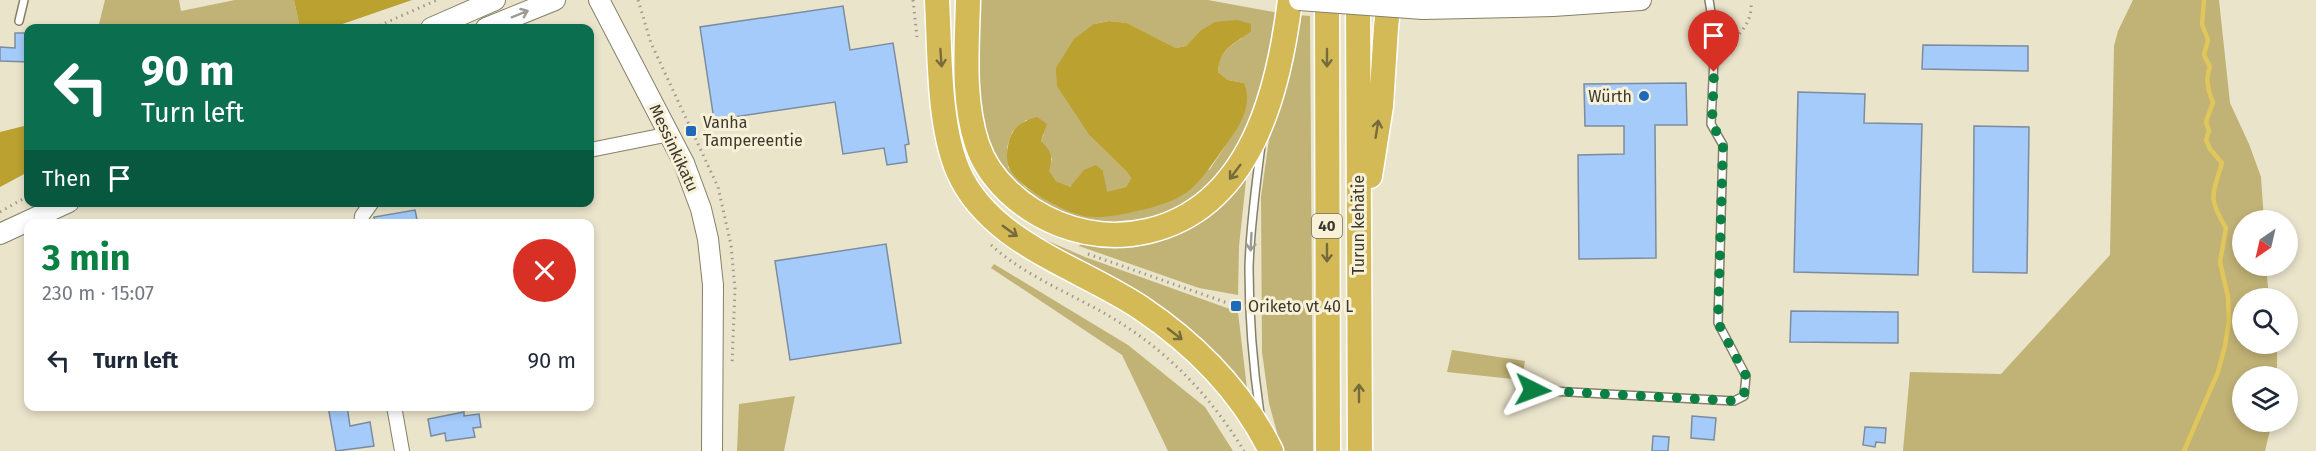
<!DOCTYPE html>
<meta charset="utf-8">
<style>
body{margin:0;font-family:"Fira Sans",sans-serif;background:#f6f6f7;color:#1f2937;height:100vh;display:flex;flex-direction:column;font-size:22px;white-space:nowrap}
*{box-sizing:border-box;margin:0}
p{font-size:20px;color:#747a83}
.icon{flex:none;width:33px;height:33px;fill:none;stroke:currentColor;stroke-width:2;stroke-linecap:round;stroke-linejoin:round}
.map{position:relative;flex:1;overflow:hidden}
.side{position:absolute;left:24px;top:219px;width:570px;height:192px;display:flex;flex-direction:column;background:#fff;border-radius:12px;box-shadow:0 3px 9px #0003}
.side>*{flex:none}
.hud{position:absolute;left:24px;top:24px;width:570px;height:183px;border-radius:12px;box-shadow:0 3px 9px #0003;background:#0b6e4f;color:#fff;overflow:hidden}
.needle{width:39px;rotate:214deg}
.tools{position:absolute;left:2232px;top:210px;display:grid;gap:12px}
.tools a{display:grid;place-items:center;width:66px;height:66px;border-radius:50%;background:#fff;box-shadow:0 3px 9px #0003;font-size:30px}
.pin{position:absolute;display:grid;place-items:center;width:51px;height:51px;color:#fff;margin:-62px -26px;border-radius:50% 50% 50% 0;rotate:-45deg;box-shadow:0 0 6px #0007}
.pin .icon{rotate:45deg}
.me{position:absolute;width:66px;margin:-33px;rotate:93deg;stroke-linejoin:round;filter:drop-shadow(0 0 4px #0008)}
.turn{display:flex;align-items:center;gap:21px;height:126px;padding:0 18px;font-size:27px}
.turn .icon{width:78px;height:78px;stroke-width:2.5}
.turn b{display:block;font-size:42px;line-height:51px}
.then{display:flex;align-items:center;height:57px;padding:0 18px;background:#0003;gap:12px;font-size:22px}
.round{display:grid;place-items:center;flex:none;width:63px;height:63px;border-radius:32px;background:#f6f6f7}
.head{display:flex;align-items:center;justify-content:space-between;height:102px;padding:0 18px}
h1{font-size:36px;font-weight:700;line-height:45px;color:#0b8043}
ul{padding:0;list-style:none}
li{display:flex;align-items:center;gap:18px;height:78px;padding:0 18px}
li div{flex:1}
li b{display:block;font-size:22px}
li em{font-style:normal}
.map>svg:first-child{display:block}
.green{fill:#c1b275;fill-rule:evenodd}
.forest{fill:#baa130}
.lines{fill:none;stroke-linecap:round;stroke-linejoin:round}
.stream{stroke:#e1c65b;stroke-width:4.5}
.building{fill:#a4cbfa;stroke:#7c8c9f;stroke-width:1.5}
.lane-casing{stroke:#868069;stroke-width:10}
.street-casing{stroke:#868069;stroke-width:16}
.secondary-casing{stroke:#868069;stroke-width:22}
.highway-casing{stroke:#fff;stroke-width:27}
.path{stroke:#a09b88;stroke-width:3;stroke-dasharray:1.5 4.5;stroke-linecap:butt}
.lane{stroke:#fff;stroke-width:7}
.street{stroke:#fff;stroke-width:14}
.secondary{stroke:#fff;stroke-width:20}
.highway{stroke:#d3ba57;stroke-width:24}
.secondary-bridge-casing{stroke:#868069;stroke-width:22;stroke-linecap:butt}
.secondary-bridge{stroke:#fff;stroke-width:20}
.oneway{stroke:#9c9b96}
.oneway2{stroke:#776b3e}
.route{stroke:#0b8043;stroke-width:10;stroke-dasharray:0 18}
.poi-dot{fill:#1d6aba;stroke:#f8f1d8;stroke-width:2}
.labels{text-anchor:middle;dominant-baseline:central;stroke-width:6;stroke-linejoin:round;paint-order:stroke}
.shield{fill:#f8f1d8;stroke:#736f60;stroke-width:1.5}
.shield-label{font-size:15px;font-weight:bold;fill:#3a372d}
.poi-label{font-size:16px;fill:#3a372d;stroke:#f8f1d8;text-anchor:start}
.street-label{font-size:16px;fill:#3a372d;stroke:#f8f1d8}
</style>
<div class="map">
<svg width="2316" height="451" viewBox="0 0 2316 451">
<rect width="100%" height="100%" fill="#eae4cb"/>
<path class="green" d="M105 0H179L181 11 235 0H294L300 28H98Z
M979 0H1208L1279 13 1259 113 1204 198 1133 229 1064 220 1008 180 985 140 976 68ZM1109 21 1127 23 1176 48 1186 46 1200 31 1242 38C1227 48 1219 54 1218 72L1228 80 1244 83 1224 148 1210 169 1141 210 1117 215 1090 217 1055 205 1025 187 1008 167 1007 147 1012 132 1026 120 1044 134 1041 141 1052 159 1048 171 1056 181 1069 187 1076 182 1103 171 1106 193 1126 187 1131 178 1126 171 1090 136 1094 24Z
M2133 0H2219L2230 103 2249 144 2261 177 2264 220H2242V266H2266L2269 298H2242V344H2277V376H2242V422H2272L2265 451H1903L1910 372 2001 374 2110 255 2114 46 2118 31Z
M1298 15 1310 16 1313 451H1282L1269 403 1262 352 1261 197 1269 139Z
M1243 179 1246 181 1239 246 1238 295 1199 288 1079 246 1081 243 1223 202Z
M1027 232 1085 257 1238 312 1248 397Z
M994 264 1128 345 1205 407 1233 451H1168L1122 355 991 268Z
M1452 350 1525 361 1522 380 1447 372Z
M795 396 784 451H737L739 404Z"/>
<path class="forest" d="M294 0H412L331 28H300Z
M1237 20 1251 24V31C1234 45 1220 47 1218 72L1228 80 1244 83C1254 108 1237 129 1223 149 1213 163 1204 177 1192 188 1180 199 1161 205 1146 209 1129 213 1109 218 1091 217 1070 216 1015 187 1008 165 1006 156 1007 147 1010 138 1014 126 1025 120 1037 117L1047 124 1041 141C1052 152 1053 157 1049 171L1056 181 1070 187 1084 170 1096 165 1103 171 1107 192 1126 187 1131 178 1126 171 1090 136 1057 86 1056 68 1074 39 1094 24 1109 21 1127 23 1176 48 1186 46 1200 31 1215 22Z
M28 125V172L0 187V132Z"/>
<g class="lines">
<path class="stream" d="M2184 451 2218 372 2225 346 2229 321 2228 297 2220 262 2226 228C2207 197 2213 194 2222 163L2210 149 2206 140 2209 131 2206 122 2213 102C2208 91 2205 78 2210 67L2204 55 2208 40 2202 24 2204 0"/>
</g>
<path class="building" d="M843 6 850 50 893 43 909 144 905 145 907 162 887 165 884 148 843 154 835 102 714 120 700 27Z
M15 33H28V62L0 61V47L15 48Z
M1923 45 2028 46V71L1922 69Z
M1686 83 1687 125H1655L1656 258 1579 259 1578 155 1624 154V126H1585L1584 84Z
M1798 92 1865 94 1864 123 1922 124 1918 275 1794 272Z
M1974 126 2029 127 2027 273 1973 272Z
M415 210 418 224H375L374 217Z
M886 244 901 343 790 360 775 261Z
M1791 311 1898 312V343L1790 342Z
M328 406H347L350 426 370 422 374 446 336 451Z
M464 412V416L479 414 481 427 473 428 475 437 446 441 445 433 431 436 428 419Z
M1692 416 1716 418 1714 440 1691 438Z
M1865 427 1886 428 1885 443 1876 442 1875 447 1863 445Z
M1653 436 1669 437 1668 451H1652Z"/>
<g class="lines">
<defs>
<path id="lane" d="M19 21 24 0
M1533 390 1734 401 1744 396 1746 376 1718 323 1723 145 1711 124 1715 36 1709 0
M1260 414C1253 366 1249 317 1249 268 1250 227 1256 186 1261 145"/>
<path id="street" d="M590 150 670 134
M361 224 362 216 372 202
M394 406 402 451"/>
<path id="secondary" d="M599 0 684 163 701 209 708 239 713 285 712 451
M1423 9 1553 6 1641 0
M431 28 495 0
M486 28 555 0
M0 234 69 202"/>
<path id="highway" d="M937 0C940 52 938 124 958 171 990 244 1080 267 1141 308 1196 345 1242 392 1271 451
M968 0C967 47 962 99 977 144 989 181 1024 210 1059 224 1087 235 1118 238 1148 231 1251 207 1279 91 1290 0
M1327 0 1328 451
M1358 0 1360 451
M1370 176 1381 106 1386 27 1389 0"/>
</defs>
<use href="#lane" class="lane-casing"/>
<use href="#street" class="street-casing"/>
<use href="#secondary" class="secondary-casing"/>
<use href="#highway" class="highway-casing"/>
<path class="path" d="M638 0 651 43 718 187 731 245 735 289 732 365
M913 0 917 37
M374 28 437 0
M1726 46C1740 35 1753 21 1751 2
M0 212 28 196
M991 245C1025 276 1070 293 1109 316 1166 349 1210 395 1244 451
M1088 254 1236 306"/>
<use href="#lane" class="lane"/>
<use href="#street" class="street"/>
<use href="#secondary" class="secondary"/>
<use href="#highway" class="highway"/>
<defs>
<path id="secondary-bridge" d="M1299 0 1423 9"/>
</defs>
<use href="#secondary-bridge" class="secondary-bridge-casing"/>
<use href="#secondary-bridge" class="secondary-bridge"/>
</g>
<defs><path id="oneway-shaft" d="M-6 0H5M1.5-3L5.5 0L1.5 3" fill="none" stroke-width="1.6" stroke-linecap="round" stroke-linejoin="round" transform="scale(1.5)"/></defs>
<g class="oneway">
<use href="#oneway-shaft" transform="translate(520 14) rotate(-22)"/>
<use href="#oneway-shaft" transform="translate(1251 242) rotate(93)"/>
</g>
<g class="oneway2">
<use href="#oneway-shaft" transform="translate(941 58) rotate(86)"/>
<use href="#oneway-shaft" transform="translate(1327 58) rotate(90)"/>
<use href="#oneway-shaft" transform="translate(1377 129) rotate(-81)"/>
<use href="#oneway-shaft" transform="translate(1235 172) rotate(127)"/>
<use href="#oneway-shaft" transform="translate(1010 231) rotate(36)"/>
<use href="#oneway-shaft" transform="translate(1327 253) rotate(90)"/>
<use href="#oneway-shaft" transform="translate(1175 334) rotate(38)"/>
<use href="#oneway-shaft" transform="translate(1359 393) rotate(-90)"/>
</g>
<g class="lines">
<path class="route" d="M1533 390 1734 401 1744 396 1746 376 1718 323 1723 145 1712 123 1714 72"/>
</g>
<g class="poi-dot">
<circle cx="1644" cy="96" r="6"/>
<rect x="685" y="125" width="12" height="12" rx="3"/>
<rect x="1230" y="300" width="12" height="12" rx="3"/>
</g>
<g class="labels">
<rect class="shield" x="1312" y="214" width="30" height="24" rx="4.5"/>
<g class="shield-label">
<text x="1327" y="226">40</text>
</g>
<g class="poi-label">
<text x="1632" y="96" text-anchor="end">Würth</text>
<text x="703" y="122">Vanha<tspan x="703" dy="18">Tampereentie</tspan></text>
<text x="1248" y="306">Oriketo vt 40 L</text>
</g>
<g class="street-label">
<text transform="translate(674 148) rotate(65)">Messinkikatu</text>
<text transform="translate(1358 225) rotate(-90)">Turun kehätie</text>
</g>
</g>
</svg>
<div class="tools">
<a><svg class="needle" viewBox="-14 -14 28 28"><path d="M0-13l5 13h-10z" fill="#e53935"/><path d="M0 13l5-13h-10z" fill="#747a83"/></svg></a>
<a><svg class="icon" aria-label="search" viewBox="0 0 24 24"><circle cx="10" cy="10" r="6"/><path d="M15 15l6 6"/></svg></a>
<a><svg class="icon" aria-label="layers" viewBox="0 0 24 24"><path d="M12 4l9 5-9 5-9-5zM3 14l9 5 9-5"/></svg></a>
</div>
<div class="pin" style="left:1714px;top:72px;background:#d93025"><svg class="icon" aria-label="arrive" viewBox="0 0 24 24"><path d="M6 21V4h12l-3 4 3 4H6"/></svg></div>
<svg class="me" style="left:1533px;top:390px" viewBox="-20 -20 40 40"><path d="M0-17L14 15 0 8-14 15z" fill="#0b8043" stroke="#fff" stroke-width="4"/></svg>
<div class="hud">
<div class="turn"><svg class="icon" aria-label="left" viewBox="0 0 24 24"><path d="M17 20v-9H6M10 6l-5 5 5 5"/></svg><div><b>90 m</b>Turn left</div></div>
<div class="then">Then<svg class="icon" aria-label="arrive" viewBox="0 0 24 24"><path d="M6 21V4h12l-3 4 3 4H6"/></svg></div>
</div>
<section class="side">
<div class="head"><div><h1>3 min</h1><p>230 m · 15:07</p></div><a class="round" style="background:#d93025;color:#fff"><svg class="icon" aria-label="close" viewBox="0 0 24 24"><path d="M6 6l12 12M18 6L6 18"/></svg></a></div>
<ul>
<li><svg class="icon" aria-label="left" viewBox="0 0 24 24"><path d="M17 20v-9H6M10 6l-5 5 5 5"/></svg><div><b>Turn left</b></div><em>90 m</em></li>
</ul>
</section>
</div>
